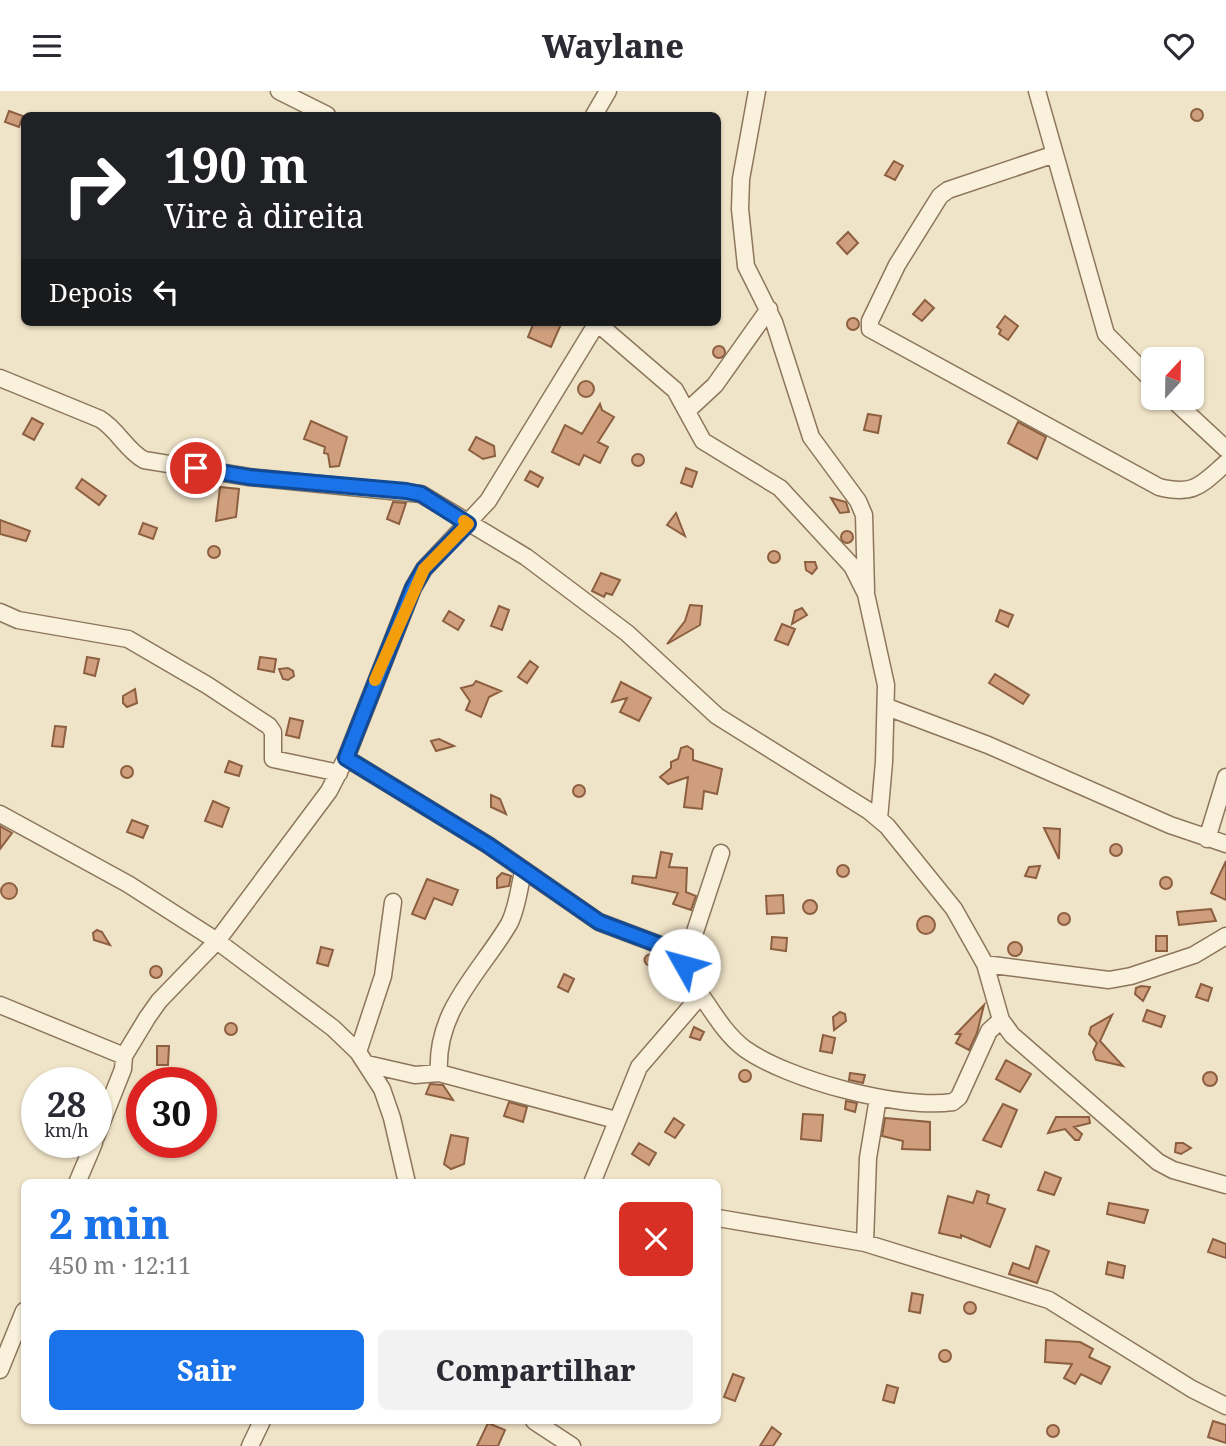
<!DOCTYPE html>
<html lang="pt">
<meta charset="utf-8">
<style>
body{margin:0;font-family:"Noto Serif",serif;background:#f2f2f3;color:#2b2b33;height:100vh;display:flex;flex-direction:column;font-size:26px;white-space:nowrap}
*{box-sizing:border-box;margin:0}
p{font-size:23px;color:#7c7c81}
.icon{flex:none;width:38px;height:38px;fill:none;stroke:currentColor;stroke-width:2;stroke-linecap:round;stroke-linejoin:round}
.map{position:relative;flex:1;overflow:hidden}
.details{position:absolute;left:21px;top:1088px;width:700px;height:245px;display:flex;flex-direction:column;background:#fff;border-radius:10px;box-shadow:0 2px 5px #0004}
.details>*{flex:none}
.guide{position:absolute;left:21px;top:21px;width:700px;height:214px;border-radius:10px;box-shadow:0 2px 5px #0004;background:#202124;color:#fff;overflow:hidden}
.needle{width:46px;rotate:22deg}
.controls{position:absolute;left:1141px;top:256px;display:grid;gap:14px}
.controls a{display:grid;place-items:center;width:63px;height:63px;border-radius:10px;background:#fff;box-shadow:0 2px 5px #0004;font-size:35px}
.speed{position:absolute;left:21px;top:976px;display:flex;gap:14px;font-size:35px;font-weight:700;text-align:center}
.speed>*{display:grid;place-content:center;width:91px;height:91px;border-radius:50%;background:#fff;box-shadow:0 2px 5px #0004;line-height:1}
.speed small{font-size:18px;font-weight:400}
.speed .limit{border:10px solid #d22;background:#fff;color:#111}
.pin{position:absolute;display:grid;place-items:center;width:60px;height:60px;color:#fff;margin:-30px;border:4px solid #fff;border-radius:50%;box-shadow:0 2px 7px #0007}
.me{position:absolute;width:77px;margin:-38px;rotate:308deg;stroke-linejoin:round;filter:drop-shadow(0 0 5px #0008)}
.turn{display:flex;align-items:center;gap:24px;height:147px;padding:0 28px;font-size:32px}
.turn .icon{width:91px;height:91px;stroke-width:2.5}
.turn b{display:block;font-size:49px;line-height:60px}
.then{display:flex;align-items:center;height:66px;padding:0 28px;background:#0003;gap:14px;font-size:26px}
.round{display:grid;place-items:center;flex:none;width:74px;height:74px;border-radius:10px;background:#f2f2f3}
.head{display:flex;align-items:center;justify-content:space-between;height:119px;padding:0 28px}
h1{font-size:42px;font-weight:800;line-height:52px;color:#1a73e8}
.cta{display:flex;gap:14px;margin-top:auto;padding:14px 28px}
.cta a{flex:1;height:80px;border-radius:10px;background:#1a73e8;color:#fff;font-size:28px;font-weight:800;line-height:80px;text-align:center}
.cta a+a{background:#f2f2f3;color:#2b2b33}
header{display:flex;justify-content:space-between;align-items:center;height:91px;padding:0 28px;background:#fff;font-size:32px;font-weight:800}
.map>svg:first-child{display:block}
.building{fill:#cf9f7d;stroke:#8d5f41;stroke-width:2}
.lines{fill:none;stroke-linecap:round;stroke-linejoin:round}
.minor-casing{stroke:#8d765c;stroke-width:19}
.minor{stroke:#faf1dc;stroke-width:16}
.route-casing{stroke:#114b97;stroke-width:18}
.route{stroke:#1a73e8;stroke-width:12}
.slow{stroke:#f59e0b;stroke-width:12}
</style>
<header><svg class="icon" aria-label="menu" viewBox="0 0 24 24"><path d="M4 6h16M4 12h16M4 18h16"/></svg>Waylane<svg class="icon" aria-label="heart" viewBox="0 0 24 24"><path d="M12 20l-8-8c-3-5 5-10 8-4 3-6 11-1 8 4z"/></svg></header>
<div class="map">
<svg width="1226" height="1355" viewBox="0 0 1226 1355">
<rect width="100%" height="100%" fill="#f0e4c8"/>
<path class="building" d="M1191 24a6 6 0 1 1 12 0a6 6 0 1 1-12 0Z
M9 20 23 25 19 36 5 31Z
M894 70 903 75 895 89 885 84Z
M848 141 858 152 847 163 837 152Z
M925 209 934 217 922 230 913 223Z
M1005 225 1018 235 1008 249 999 243 1001 239 997 236Z
M847 233a6 6 0 1 1 12 0a6 6 0 1 1-12 0Z
M534 231H562L551 256 528 246Z
M713 261a6 6 0 1 1 12 0a6 6 0 1 1-12 0Z
M578 298a8 8 0 1 1 16 0a8 8 0 1 1-16 0Z
M600 313 602 319 614 326 598 351 608 356 600 372 584 364 579 374 552 361 565 334 582 343Z
M868 323 881 325 878 342 864 339Z
M32 327 43 333 34 349 23 343Z
M311 330 347 346 339 375 330 376 328 363 324 362 325 356 304 348Z
M1018 331 1046 346 1037 368 1008 352Z
M476 346 494 355 495 365 483 368 469 359Z
M632 369a6 6 0 1 1 12 0a6 6 0 1 1-12 0Z
M686 377 697 381 692 396 681 392Z
M530 380 543 387 538 396 525 389Z
M82 388 106 405 99 414 76 397Z
M220 396 239 398 236 426 216 430Z
M831 407 846 411 849 421 840 422Z
M393 411 406 412 399 433 387 428Z
M676 422 685 445 667 434Z
M0 429 30 440 26 450 0 443Z
M143 432 157 437 153 448 139 443Z
M841 446a6 6 0 1 1 12 0a6 6 0 1 1-12 0Z
M208 461a6 6 0 1 1 12 0a6 6 0 1 1-12 0Z
M768 466a6 6 0 1 1 12 0a6 6 0 1 1-12 0Z
M805 471H815L817 477 812 483 806 479Z
M601 482 620 489 612 504 606 502 604 506 592 500Z
M690 514 702 515 700 534 667 553 685 530Z
M499 515 509 519 502 539 491 535Z
M802 517 807 524 792 533 795 520Z
M1000 519 1013 524 1008 536 996 530Z
M449 520 464 529 458 539 443 530Z
M782 533 795 538 788 554 775 549Z
M87 566 99 568 95 585 84 582Z
M260 566 276 568 274 581 258 578Z
M530 570 538 576 527 592 518 586Z
M288 577 293 580 294 585 288 589 283 588 279 578Z
M995 583 1029 604 1023 613 989 592Z
M476 590 501 600 489 606 481 626 466 619 470 610 461 597 473 594Z
M621 591 651 607 639 630 620 621 627 607 612 611Z
M135 598 137 612 127 616 123 612V605Z
M290 627 303 630 299 647 286 644Z
M55 635 66 636 63 656 52 655Z
M439 648 441 649 454 655 436 660 431 650Z
M687 655 693 659V669L722 678 717 703 704 700 702 718 684 716 688 686 668 693 660 686 671 677V671L678 668 681 657Z
M229 670 242 675 239 685 225 681Z
M121 681a6 6 0 1 1 12 0a6 6 0 1 1-12 0Z
M573 700a6 6 0 1 1 12 0a6 6 0 1 1-12 0Z
M491 704 500 708 506 723 491 716Z
M213 710 229 717 222 736 205 730Z
M132 729 148 735 143 747 127 741Z
M0 735 12 742 0 758Z
M1044 737 1060 738 1059 768Z
M1110 759a6 6 0 1 1 12 0a6 6 0 1 1-12 0Z
M661 761 672 763 669 776 687 777 686 801 696 805 691 819 673 813 678 802 632 792 633 785 656 787Z
M1226 770V809L1211 802Z
M837 780a6 6 0 1 1 12 0a6 6 0 1 1-12 0Z
M1040 775 1036 787 1025 785 1029 776Z
M502 782 511 785 509 795 497 797V787Z
M1160 792a6 6 0 1 1 12 0a6 6 0 1 1-12 0Z
M427 788 458 799 452 814 434 807 425 828 412 823Z
M1 800a8 8 0 1 1 16 0a8 8 0 1 1-16 0Z
M783 804 784 822 767 823 766 805Z
M803 816a7 7 0 1 1 14 0a7 7 0 1 1-14 0Z
M1211 818 1216 830 1179 834 1177 821Z
M1058 828a6 6 0 1 1 12 0a6 6 0 1 1-12 0Z
M917 834a9 9 0 1 1 18 0a9 9 0 1 1-18 0Z
M97 839 102 841 110 854 94 849 93 842Z
M1156 845H1167V860H1156Z
M772 846 787 847 786 860 771 858Z
M1008 858a7 7 0 1 1 14 0a7 7 0 1 1-14 0Z
M321 856 333 859 328 875 317 872Z
M644.5 869a5.5 5.5 0 1 1 11 0a5.5 5.5 0 1 1-11 0Z
M150 881a6 6 0 1 1 12 0a6 6 0 1 1-12 0Z
M564 883 574 888 568 901 558 896Z
M1201 893 1212 897 1208 910 1196 906Z
M1141 895 1150 896 1143 910 1135 903 1136 897Z
M984 914 977 942 969 959 956 952 961 943H956Z
M1147 919 1165 925 1161 936 1143 930Z
M840 921 845 923 846 930 834 939 833 926Z
M1112 924 1100 950 1123 975 1096 969 1093 961 1097 952 1089 943 1091 936Z
M225 938a6 6 0 1 1 12 0a6 6 0 1 1-12 0Z
M694 936 704 941 700 949 690 946Z
M823 944 835 947 832 962 820 960Z
M157 955H169L168 974H157Z
M1006 969 1031 983 1020 1001 996 988Z
M739 985a6 6 0 1 1 12 0a6 6 0 1 1-12 0Z
M1203 988a7 7 0 1 1 14 0a7 7 0 1 1-14 0Z
M850 982 865 984 863 992 849 989Z
M430 993 443 994 453 1009 426 1003Z
M846 1010 857 1012 855 1021 845 1018Z
M509 1011 527 1016 523 1031 504 1025Z
M1003 1013 1017 1019 1001 1056 983 1049Z
M803 1023 823 1024 821 1050 801 1048Z
M1056 1026H1089L1090 1032 1074 1036 1082 1043 1079 1049H1075L1065 1038 1048 1042Z
M674 1027 684 1034 675 1047 665 1041Z
M885 1027 930 1031V1059L902 1058 903 1050 882 1045Z
M451 1044 468 1047 464 1073 451 1078 444 1073Z
M639 1052 656 1062 649 1074 632 1063Z
M1176 1052H1183L1191 1057 1181 1063 1175 1061Z
M1045 1081 1061 1087 1054 1104 1038 1099Z
M977 1100 989 1104 987 1112 1005 1118 990 1156 961 1144V1147L939 1142 948 1105 973 1112Z
M1109 1112 1148 1119 1144 1132 1107 1123Z
M1213 1148 1226 1153V1167L1208 1161Z
M1036 1155 1049 1160 1037 1192 1009 1183 1013 1172 1029 1178Z
M1108 1171 1125 1175 1123 1187 1106 1183Z
M912 1202 923 1204 920 1222 909 1220Z
M964 1217a6 6 0 1 1 12 0a6 6 0 1 1-12 0Z
M1046 1249 1080 1251 1093 1258 1089 1266 1110 1276 1101 1293 1081 1283 1075 1293 1064 1287 1072 1273 1045 1271Z
M939 1265a6 6 0 1 1 12 0a6 6 0 1 1-12 0Z
M733 1283 744 1287 735 1310 724 1306Z
M887 1294 898 1297 894 1312 883 1309Z
M1213 1330 1226 1334V1352L1208 1346Z
M488 1332 505 1339 498 1355H477Z
M1047 1340a6 6 0 1 1 12 0a6 6 0 1 1-12 0Z
M772 1336 781 1343 773 1355H760Z"/>
<g class="lines">
<defs>
<path id="minor" d="M279 0 327 24
M757 0 741 88 740 118 746 175 774 231 811 346 858 410 864 424 866 500
M1037 0 1106 243 1153 290
M594 24 608 0
M1055 63 948 99 940 105 897 174 870 230V238L1159 396C1194 405 1201 394 1226 372
M596 231 675 299 703 350 780 397 852 475 866 503 886 594 884 671 879 728
M0 287 100 328C118 339 126 359 144 369L249 386 421 403 526 466 627 542 717 625 869 720 887 735 954 818 985 873 1001 929 1012 944 1158 1071 1173 1079 1226 1094
M1170 306 1226 358
M687 320 715 294 769 218
M0 521 18 529 128 548 207 594 269 635 273 641V668L339 682
M887 616 988 654 1170 734 1226 753
M346 667 488 754 599 831 660 854 684 874
M0 723 128 793 217 850 333 937 358 961 382 998 392 1027 407 1092
M1207 748 1226 686
M985 873 1109 889 1131 885 1194 864 1226 845
M701 904C714 923 727 945 745 958 789 989 901 1019 953 1011L959 1006 989 940 1001 929
M0 914 124 965
M358 961 383 885 393 811
M367 973 415 984 439 982 616 1029
M439 982C435 920 479 883 509 833 517 818 519 797 523 781
M96 1046 123 978 124 965 147 927 159 910 217 850 329 700 346 667 413 497 424 478 488 410 597 232
M77 1092 94 1052
M592 1092 639 976 701 904 684 874 721 762
M718 1127 865 1152 1049 1209 1192 1298 1226 1315
M865 1152 868 1067 878 1007
M0 1279 24 1220
M534 1330 572 1355
M250 1355 262 1330"/>
</defs>
<use href="#minor" class="minor-casing"/>
<use href="#minor" class="minor"/>
</g>
<g class="lines">
<defs>
<path id="route" d="M196 377 249 386 406 400 421 403 468 433 424 478 413 497 346 667 488 754 599 831 660 854 684 874"/>
</defs>
<use href="#route" class="route-casing"/>
<use href="#route" class="route"/>
<path class="slow" d="M375 589 424 478 468 433 464 430"/>
</g>
</svg>
<div class="controls">
<a><svg class="needle" viewBox="-14 -14 28 28"><path d="M0-13l5 13h-10z" fill="#e53935"/><path d="M0 13l5-13h-10z" fill="#7c7c81"/></svg></a>
</div>
<div class="speed"><div>28<small>km/h</small></div><div class="limit">30</div></div>
<div class="pin" style="left:196px;top:377px;background:#d93025"><svg class="icon" aria-label="arrive" viewBox="0 0 24 24"><path d="M6 21V4h12l-3 4 3 4H6"/></svg></div>
<svg class="me" style="left:684px;top:874px" viewBox="-20 -20 40 40"><circle r="19" fill="#fff"/><path d="M0-13L10 11 0 6-10 11z" fill="#1a73e8"/></svg>
<div class="guide">
<div class="turn"><svg class="icon" aria-label="right" viewBox="0 0 24 24"><path d="M7 20v-9h11M14 6l5 5-5 5"/></svg><div><b>190 m</b>Vire à direita</div></div>
<div class="then">Depois<svg class="icon" aria-label="left" viewBox="0 0 24 24"><path d="M17 20v-9H6M10 6l-5 5 5 5"/></svg></div>
</div>
<section class="details">
<div class="head"><div><h1>2 min</h1><p>450 m · 12:11</p></div><a class="round" style="background:#d93025;color:#fff"><svg class="icon" aria-label="close" viewBox="0 0 24 24"><path d="M6 6l12 12M18 6L6 18"/></svg></a></div>
<div class="cta"><a>Sair</a><a>Compartilhar</a></div>
</section>
</div>
